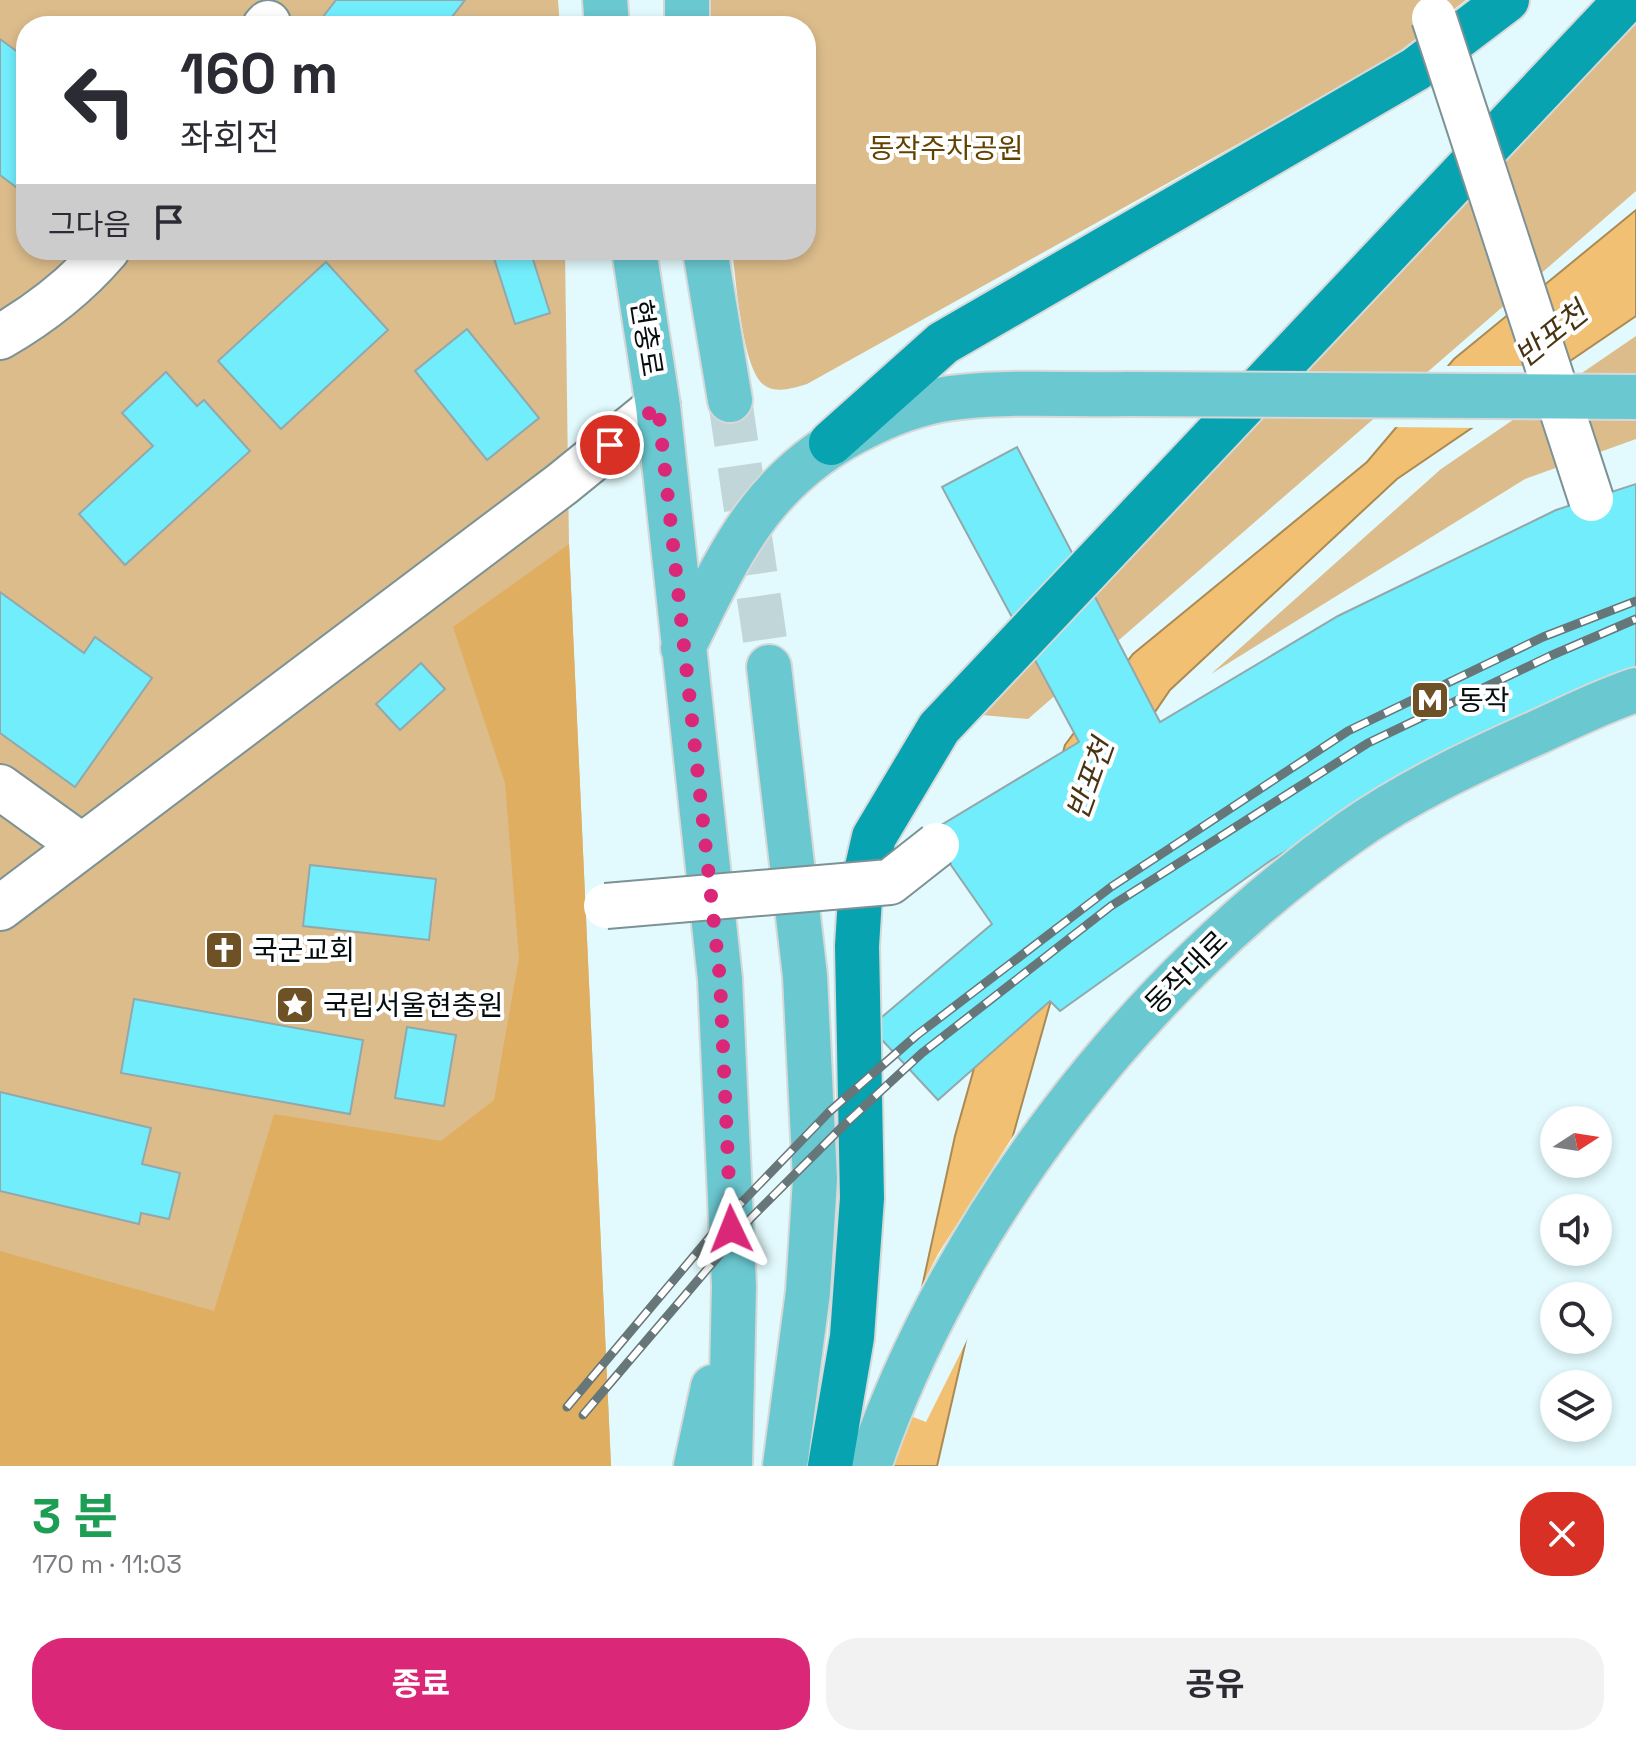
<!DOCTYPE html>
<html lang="ko">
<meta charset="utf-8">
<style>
body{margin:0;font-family:"Space Grotesk","Noto Sans KR",sans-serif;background:#f2f2f3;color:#2b2b33;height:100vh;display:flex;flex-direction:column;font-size:30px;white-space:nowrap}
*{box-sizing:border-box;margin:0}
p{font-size:26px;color:#7c7c81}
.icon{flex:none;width:44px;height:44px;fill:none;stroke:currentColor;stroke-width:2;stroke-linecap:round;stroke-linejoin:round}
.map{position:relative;height:1466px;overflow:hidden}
.sheet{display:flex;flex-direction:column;background:#fff;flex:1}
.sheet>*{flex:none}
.top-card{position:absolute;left:16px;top:16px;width:800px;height:244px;border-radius:32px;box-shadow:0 4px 12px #0003;background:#fff;color:#2b2b33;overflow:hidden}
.needle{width:52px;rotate:78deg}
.fabs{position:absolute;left:1540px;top:1106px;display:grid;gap:16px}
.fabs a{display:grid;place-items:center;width:72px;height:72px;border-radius:50%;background:#fff;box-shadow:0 4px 12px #0003;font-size:40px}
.pin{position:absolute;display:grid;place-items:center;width:68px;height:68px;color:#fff;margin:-34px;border:4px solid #fff;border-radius:50%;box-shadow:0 2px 8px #0007}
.me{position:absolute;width:88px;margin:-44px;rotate:358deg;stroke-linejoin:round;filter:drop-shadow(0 0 6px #0008)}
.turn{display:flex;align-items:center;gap:28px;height:168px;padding:0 32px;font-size:36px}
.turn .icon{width:104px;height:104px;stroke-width:2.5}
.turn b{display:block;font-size:56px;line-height:68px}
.then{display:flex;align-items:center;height:76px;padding:0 32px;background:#0003;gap:16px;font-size:30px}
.round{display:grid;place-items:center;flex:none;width:84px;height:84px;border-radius:32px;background:#f2f2f3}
.overview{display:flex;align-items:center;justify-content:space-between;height:136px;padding:0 32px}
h1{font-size:48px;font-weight:700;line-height:60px;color:#1e9e55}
.action{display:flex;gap:16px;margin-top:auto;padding:16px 32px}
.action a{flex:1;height:92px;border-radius:32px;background:#db2777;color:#fff;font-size:32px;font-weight:700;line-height:92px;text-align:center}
.action a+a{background:#f2f2f3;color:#2b2b33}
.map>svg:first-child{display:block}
.green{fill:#dcbc8b}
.forest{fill:#dfae60}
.water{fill:#f2c072;stroke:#ab8a54;stroke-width:2}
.pier{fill:#e2fafd}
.building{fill:#72edfc;stroke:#92a8ab;stroke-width:2}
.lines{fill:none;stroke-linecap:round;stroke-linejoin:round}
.major-tunnel{stroke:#c1d6d9;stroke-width:44;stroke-dasharray:44 22;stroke-linecap:butt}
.minor-casing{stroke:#7c9295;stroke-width:48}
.major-casing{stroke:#d7d8d8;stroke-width:48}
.highway-casing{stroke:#d7d8d8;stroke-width:48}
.minor{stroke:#fff;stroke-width:44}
.major{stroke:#6ac8d0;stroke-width:44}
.highway{stroke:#07a3b1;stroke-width:44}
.rail-casing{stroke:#677678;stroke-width:9}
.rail{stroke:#fff;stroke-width:6;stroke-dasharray:18;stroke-linecap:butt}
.minor-bridge-casing{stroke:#7c9295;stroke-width:48;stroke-linecap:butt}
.major-bridge-casing{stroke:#d7d8d8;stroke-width:48;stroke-linecap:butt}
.minor-bridge{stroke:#fff;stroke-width:44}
.major-bridge{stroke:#6ac8d0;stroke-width:44}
.route{stroke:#db2777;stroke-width:14;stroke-dasharray:0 25.2}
.labels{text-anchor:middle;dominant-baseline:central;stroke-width:8;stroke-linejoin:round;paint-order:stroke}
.park-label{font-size:28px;fill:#624200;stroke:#fff}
.street-label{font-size:28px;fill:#060d0e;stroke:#fff}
.poi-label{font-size:28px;fill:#060d0e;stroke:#fff;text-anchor:start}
.water-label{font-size:30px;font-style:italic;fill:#483412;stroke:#fff}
</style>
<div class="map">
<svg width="1636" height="1466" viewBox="0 0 1636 1466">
<rect width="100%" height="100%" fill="#e2fafd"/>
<path class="green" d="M0 0H558L560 26H26V250H565L569 544 611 1466H0Z
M709 0H1466L1387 61 807 384C793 388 776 394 764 385 742 369 736 278 732 250H806V26H710Z
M1636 24V191L1028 719 970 714Z
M1636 336V439L1525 479 1211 674 1441 469Z"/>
<path class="forest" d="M569 544 611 1466H0V1251L214 1311 274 1114 441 1141 494 1100 519 958 505 783 453 627Z"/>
<path class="water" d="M1636 210V316L1397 479 1170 690 1116 769 1014 1132 937 1466H883L955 1136 1065 745 1133 654 1367 462 1454 359Z"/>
<path class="pier" d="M1443 366H1570L1479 428 1391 427Z
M1020 1125 973 1328 926 1422 892 1409 916 1297 938 1254Z"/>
<path class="building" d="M336 0H465L445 26H316Z
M0 39 26 58V181L20 190 0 175Z
M499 250H530L550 313 515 324 492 252Z
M326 262 388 330 281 429 218 361Z
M467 329 539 418 487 460 415 371Z
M166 372 197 406 204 400 250 451 125 565 79 514 153 446 122 413Z
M1017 447 1160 722 1338 616 1556 510 1636 484V669L1411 775 1270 861 1060 1011 1050 1001 938 1100 870 1027 992 924 937 845 933 830 1079 742 942 487Z
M0 592 84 653 95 637 152 678 75 787 0 733Z
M421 663 445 689 400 730 376 704Z
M310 865 436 879 429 940 303 926Z
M134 999 363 1040 350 1114 121 1073Z
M407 1027 456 1035 444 1106 395 1098Z
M0 1092 151 1128 142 1164 180 1173 169 1219 141 1213 139 1224 0 1191Z"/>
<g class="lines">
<path class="major-tunnel" d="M730 400 769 667"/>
<defs>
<path id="minor" d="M265 26 268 23
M0 337C40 314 77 285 107 250
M0 787 82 846
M0 908 562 484 658 406"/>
<path id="major" d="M605 0 607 26
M687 0V26
M634 250 658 406 720 979 734 1286 730 1466
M705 250 730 400
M683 648C731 550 764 474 868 425 896 411 929 400 960 397 1016 391 1074 395 1130 394
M769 667 805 976 815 1179 808 1292 785 1466
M696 1466 713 1387
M869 1466C953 1221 1138 982 1349 833 1407 792 1471 762 1536 733 1569 718 1602 701 1636 690"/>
<path id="highway" d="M831 443 943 343 1416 69 1507 0
M830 1466 852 1337 862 1198 857 946 860 898 874 837 939 728 1626 0"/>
</defs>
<use href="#minor" class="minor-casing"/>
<use href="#major" class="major-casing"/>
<use href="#highway" class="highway-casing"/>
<use href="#minor" class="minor"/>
<use href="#major" class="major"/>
<use href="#highway" class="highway"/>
<defs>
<path id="rail" d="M567 1407 720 1225 829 1112 917 1035 1111 887 1348 731 1543 637 1636 601
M583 1415 750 1219 845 1124 922 1053 1111 906 1368 743 1550 656 1636 619"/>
</defs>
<use href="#rail" class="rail-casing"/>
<use href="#rail" class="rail"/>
<defs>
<path id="minor-bridge" d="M1434 18 1591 499
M606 906 890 882 937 845"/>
<path id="major-bridge" d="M1130 394 1636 397"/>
</defs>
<use href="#minor-bridge" class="minor-bridge-casing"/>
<use href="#major-bridge" class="major-bridge-casing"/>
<use href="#minor-bridge" class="minor-bridge"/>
<use href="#major-bridge" class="major-bridge"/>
</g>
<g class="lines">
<path class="route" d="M610 445 658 406 720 979 731 1229"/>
</g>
<defs>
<symbol id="metro-square" viewBox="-11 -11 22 22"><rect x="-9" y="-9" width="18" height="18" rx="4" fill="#6e5225" stroke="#fff"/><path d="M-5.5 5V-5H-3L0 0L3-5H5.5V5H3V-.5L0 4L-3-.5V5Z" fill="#fff"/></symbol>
<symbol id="church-square" viewBox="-11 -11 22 22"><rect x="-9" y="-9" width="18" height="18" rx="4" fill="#6e5225" stroke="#fff"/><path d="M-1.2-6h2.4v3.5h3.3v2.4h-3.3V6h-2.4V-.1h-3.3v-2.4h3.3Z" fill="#fff"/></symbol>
<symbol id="sight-square" viewBox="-11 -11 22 22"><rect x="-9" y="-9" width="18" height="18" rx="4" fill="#6e5225" stroke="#fff"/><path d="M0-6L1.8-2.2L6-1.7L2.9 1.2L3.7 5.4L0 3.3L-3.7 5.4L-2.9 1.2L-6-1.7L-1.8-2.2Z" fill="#fff"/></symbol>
</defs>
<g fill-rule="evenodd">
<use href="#metro-square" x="1408" y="678" width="44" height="44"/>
<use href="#church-square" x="202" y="928" width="44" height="44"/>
<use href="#sight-square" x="273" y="983" width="44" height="44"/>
</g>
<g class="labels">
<g class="park-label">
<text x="946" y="148">동작주차공원</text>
</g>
<g class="street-label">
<text transform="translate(647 338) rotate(81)">현충로</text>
<text transform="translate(1186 972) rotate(-45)">동작대로</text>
</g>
<g class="poi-label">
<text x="1458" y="700">동작</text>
<text x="252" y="950">국군교회</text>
<text x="323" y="1005">국립서울현충원</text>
</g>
<g class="water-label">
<text transform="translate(1551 334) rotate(-39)">반포천</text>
<text transform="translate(1090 779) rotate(-70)">반포천</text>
</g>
</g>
</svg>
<div class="fabs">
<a><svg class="needle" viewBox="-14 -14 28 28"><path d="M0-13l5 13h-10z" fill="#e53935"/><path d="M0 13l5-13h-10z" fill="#7c7c81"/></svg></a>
<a><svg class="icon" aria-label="sound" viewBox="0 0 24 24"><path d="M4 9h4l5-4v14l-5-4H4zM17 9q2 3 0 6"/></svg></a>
<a><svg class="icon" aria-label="search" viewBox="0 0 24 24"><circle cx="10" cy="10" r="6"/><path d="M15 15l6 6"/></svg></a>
<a><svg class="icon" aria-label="layers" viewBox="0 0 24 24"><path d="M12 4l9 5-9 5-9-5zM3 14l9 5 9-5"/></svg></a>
</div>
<div class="pin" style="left:610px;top:445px;background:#d93025"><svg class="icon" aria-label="arrive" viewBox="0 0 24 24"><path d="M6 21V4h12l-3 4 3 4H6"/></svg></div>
<svg class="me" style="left:731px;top:1229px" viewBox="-20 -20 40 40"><path d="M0-17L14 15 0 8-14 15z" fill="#db2777" stroke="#fff" stroke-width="4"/></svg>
<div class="top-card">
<div class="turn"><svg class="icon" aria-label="left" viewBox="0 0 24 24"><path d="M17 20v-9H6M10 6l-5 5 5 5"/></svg><div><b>160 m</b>좌회전</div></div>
<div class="then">그다음<svg class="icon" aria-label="arrive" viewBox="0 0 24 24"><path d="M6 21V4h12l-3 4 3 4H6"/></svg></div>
</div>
</div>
<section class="sheet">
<div class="overview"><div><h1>3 분</h1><p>170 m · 11:03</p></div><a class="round" style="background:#d93025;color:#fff"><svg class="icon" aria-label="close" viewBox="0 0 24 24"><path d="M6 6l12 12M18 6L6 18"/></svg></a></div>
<div class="action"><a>종료</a><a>공유</a></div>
</section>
